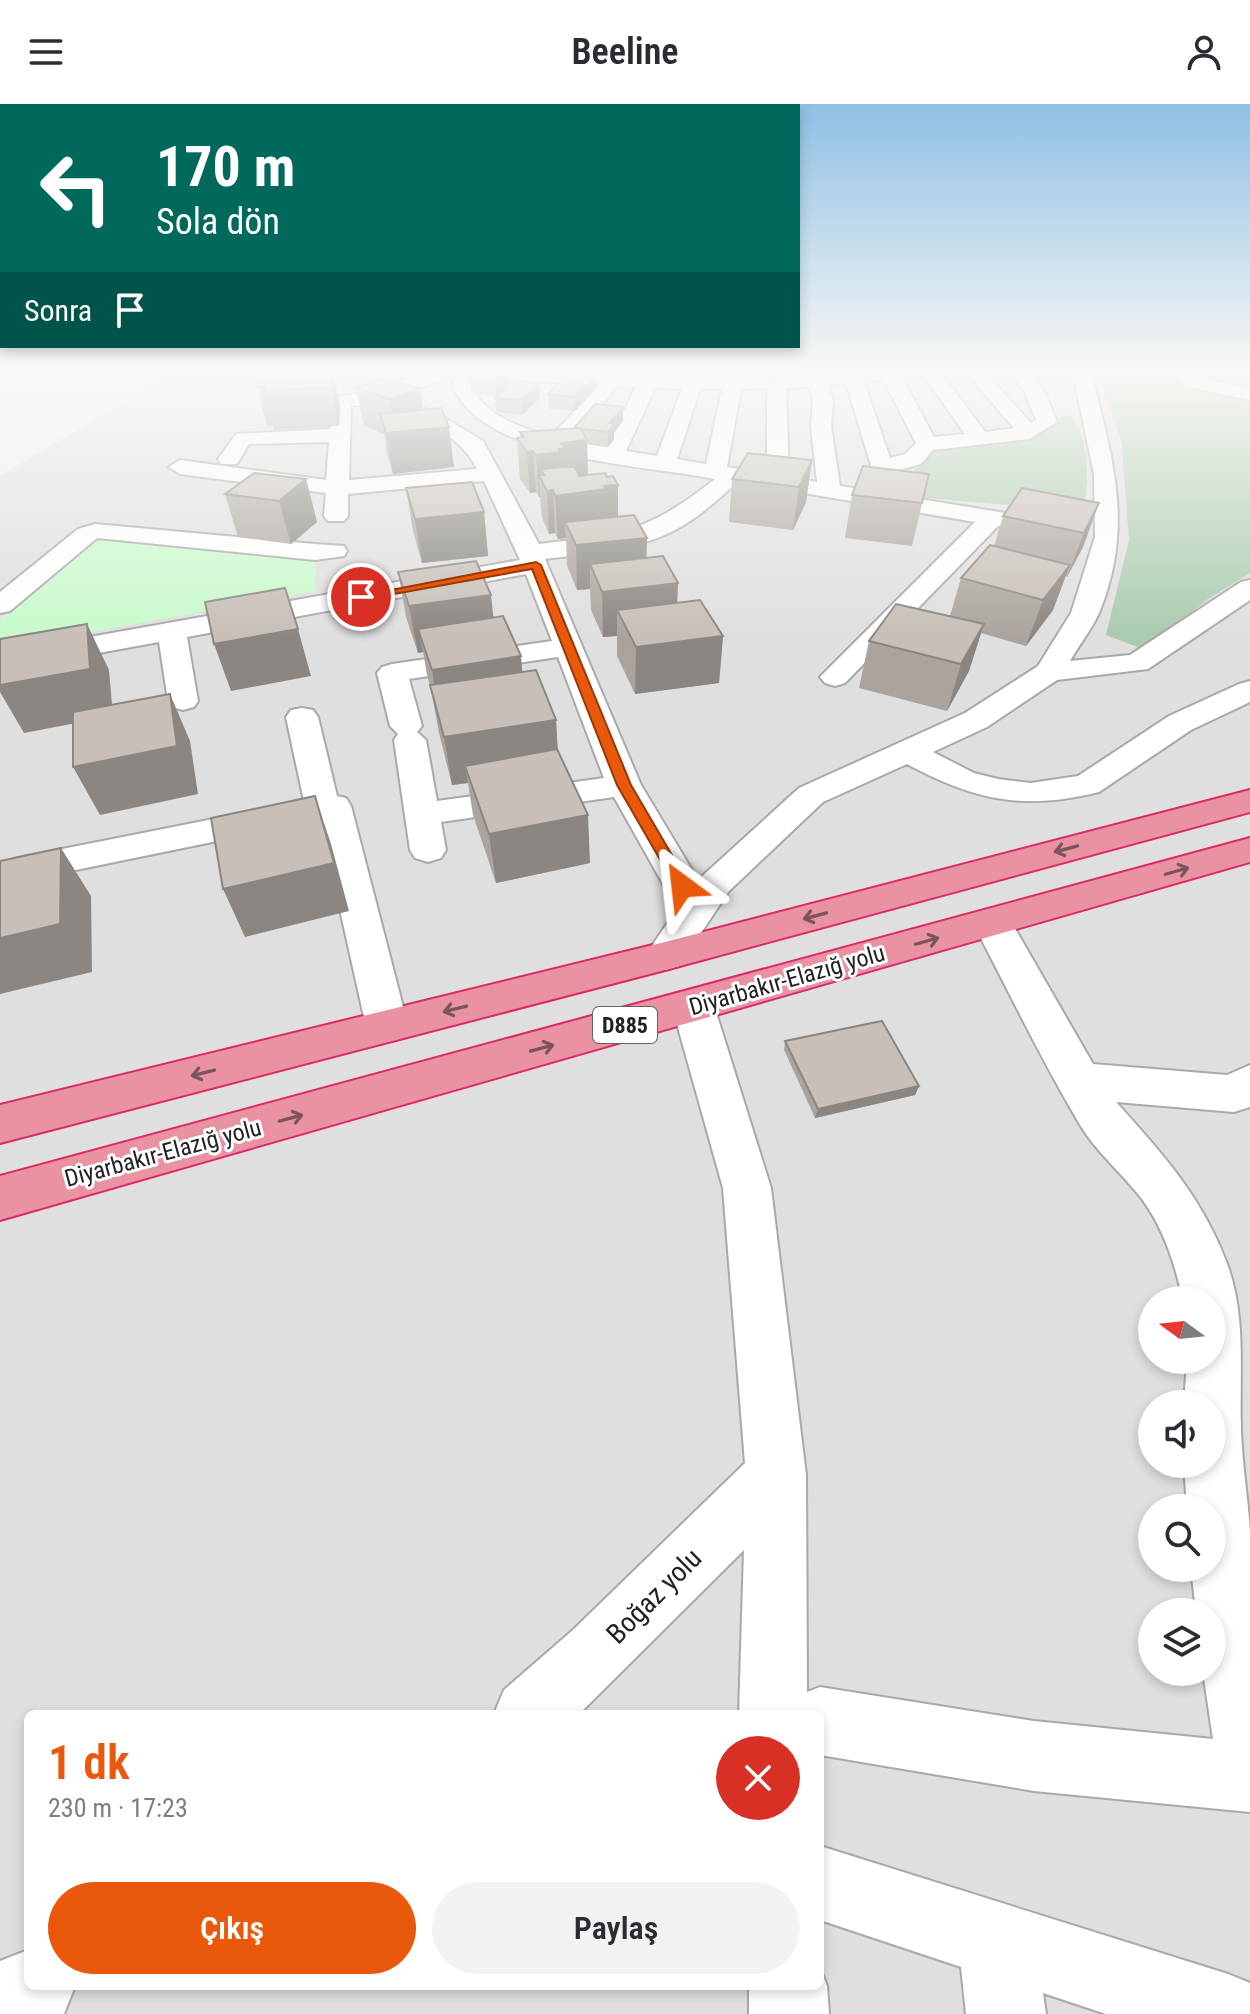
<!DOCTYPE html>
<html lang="tr">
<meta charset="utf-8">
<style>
body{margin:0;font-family:"Roboto Condensed",sans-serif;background:#f2f2f3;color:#2b2b33;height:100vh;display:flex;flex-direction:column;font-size:30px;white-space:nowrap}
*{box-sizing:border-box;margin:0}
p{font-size:26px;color:#7c7c81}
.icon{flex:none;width:44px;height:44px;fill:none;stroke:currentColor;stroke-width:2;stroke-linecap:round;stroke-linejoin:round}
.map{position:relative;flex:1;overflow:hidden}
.side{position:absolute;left:24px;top:1606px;width:800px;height:280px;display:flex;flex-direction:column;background:#fff;border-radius:12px;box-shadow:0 4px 12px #0003}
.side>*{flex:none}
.hud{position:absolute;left:0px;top:0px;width:800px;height:244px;box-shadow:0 4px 12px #0003;background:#00695c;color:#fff;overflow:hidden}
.needle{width:52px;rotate:285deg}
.tools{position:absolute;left:1138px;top:1182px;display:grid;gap:16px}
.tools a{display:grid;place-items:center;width:88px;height:88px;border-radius:50%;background:#fff;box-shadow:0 4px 12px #0003;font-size:40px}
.pin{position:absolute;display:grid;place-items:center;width:68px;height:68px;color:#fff;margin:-34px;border:4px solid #fff;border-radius:50%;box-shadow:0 2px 8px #0007}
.me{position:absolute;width:88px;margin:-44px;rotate:330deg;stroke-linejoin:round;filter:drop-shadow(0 0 6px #0008)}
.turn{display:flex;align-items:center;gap:28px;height:168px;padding:0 24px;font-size:36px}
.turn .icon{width:104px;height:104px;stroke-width:2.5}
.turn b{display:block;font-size:56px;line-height:68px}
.then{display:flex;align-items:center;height:76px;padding:0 24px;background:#0003;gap:16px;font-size:30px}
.round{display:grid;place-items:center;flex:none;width:84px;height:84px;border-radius:42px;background:#f2f2f3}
.headline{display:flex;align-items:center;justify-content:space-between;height:136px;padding:0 24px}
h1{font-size:48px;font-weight:600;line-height:60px;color:#ea580c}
.button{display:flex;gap:16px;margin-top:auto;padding:16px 24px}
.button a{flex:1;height:92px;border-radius:48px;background:#ea580c;color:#fff;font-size:32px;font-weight:600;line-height:92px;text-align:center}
.button a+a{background:#f2f2f3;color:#2b2b33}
header{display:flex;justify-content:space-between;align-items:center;height:104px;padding:0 24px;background:#fff;font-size:36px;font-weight:600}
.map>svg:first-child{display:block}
.residential{fill:#e0dfdf;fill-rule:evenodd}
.cemetery{fill:#aacbaf}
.park{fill:#c8facc}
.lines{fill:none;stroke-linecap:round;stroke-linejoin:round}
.minor-casing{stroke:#a9a9a9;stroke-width:4}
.highway-casing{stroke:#dc2a67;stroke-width:4}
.minor{fill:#fff;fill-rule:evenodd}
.highway{fill:#e892a2;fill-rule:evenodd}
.wall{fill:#aba49e}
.shaded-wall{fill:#8b8681}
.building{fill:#c7bfb8;stroke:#8b8681;stroke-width:2}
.oneway{stroke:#7b545c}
.route{fill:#ea580c;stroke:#983908;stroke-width:2}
.labels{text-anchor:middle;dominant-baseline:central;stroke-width:6;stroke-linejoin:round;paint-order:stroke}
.shield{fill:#fff;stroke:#646464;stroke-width:2}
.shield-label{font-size:22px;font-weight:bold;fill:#222}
.street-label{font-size:24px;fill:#222;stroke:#fff}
.near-street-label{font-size:28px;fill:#222;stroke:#fff}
</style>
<header><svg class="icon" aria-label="menu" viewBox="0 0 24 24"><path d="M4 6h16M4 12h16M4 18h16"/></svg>Beeline<svg class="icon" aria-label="person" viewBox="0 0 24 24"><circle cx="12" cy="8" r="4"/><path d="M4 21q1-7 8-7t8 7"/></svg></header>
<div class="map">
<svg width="1250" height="1910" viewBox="0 0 1250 1910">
<rect width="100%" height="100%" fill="#f2efe9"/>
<path class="residential" d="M179 265H1250V1910H0V372ZM1152 1196H1212V1256H1152ZM1152 1300H1212V1360H1152ZM1152 1404H1212V1464H1152ZM1152 1508H1212V1568H1152ZM28 1610H820V1882H28Z"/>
<path class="cemetery" d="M1163 265C1190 287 1221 282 1250 297V469L1208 495 1145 546 1106 531 1129 436 1122 340 1098 266Z
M1062 312H1072C1092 342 1089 383 1081 415L1017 402 905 392 911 371 930 343 1039 331Z"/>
<path class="park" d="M97 432 316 457 315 487 0 545V516Z"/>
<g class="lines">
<defs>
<path id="minor" d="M463 265H526L641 272 645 265H663L660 273C753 276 845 265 938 265L985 328 1014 324 963 265H982L1031 319 1036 316 1025 289 1009 265H1028L1045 289 1057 318 1029 335 933 346 921 360 895 367 901 392 1061 418 1070 420 1073 425 1070 430 1061 432 998 422 845 579 835 582 825 579 820 573 975 418 738 378C716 397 694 418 667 430 629 447 586 450 545 455L641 681 698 776 799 684 965 609 1038 562 1071 509 1095 433 1094 370 1072 265H1090C1112 352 1135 422 1099 509 1092 525 1079 541 1070 557L1130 551 1241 478 1250 476V496L1148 565 1057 576 987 623 933 648 974 669 998 675 1031 679 1078 672 1169 612 1239 580 1250 577V598L1191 626 1099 688C1023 707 974 696 907 660L823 698 729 787 679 862 665 866 651 862 645 852 677 805 614 693 441 718 446 746 441 754 428 758 415 754 410 746 394 636 398 630 390 622 377 569 382 563 392 560 552 537 526 470 187 533 198 597 194 603 183 606 172 603 168 597 159 538 0 567V549L520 456 484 377 348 390V412L344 417H328L324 412 326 389 180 370 169 363 180 356 326 376 329 338 249 340 237 360H221L218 355 236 330 330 325 334 293 369 288 428 268H442L444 272 442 276 391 294 435 308 483 337 539 440C622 430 647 429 715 375 643 360 482 357 452 280ZM922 269 965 330 934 333 901 272ZM476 273 599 281 550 333C518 322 485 313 470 280ZM883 275 916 339 905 350 890 354 864 278ZM846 279 879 388 840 382 831 322 833 296 828 281ZM618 282 636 283 606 343 568 337ZM804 283H809L813 296 811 322 817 378 789 373 786 284ZM655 284 682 285 657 352 626 347ZM767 284V370L727 363 741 285ZM700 285H722L706 360 677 355ZM371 300C411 313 458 325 477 365L349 376 351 302ZM558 553 604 674 437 697 426 636 417 628 422 622 409 575Z
M1165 265H1187L1198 274 1250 284V296L1185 282Z
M95 420 315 440 344 442 347 447 344 452 315 456 97 434 10 507 0 509V488L78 425Z
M302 604 313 606 318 613 337 692 346 694 351 702 408 922 402 934 387 938 372 934 366 922 320 716 27 776 14 773 9 764 14 755 27 752 304 697 286 613 291 606Z
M992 805 1006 809 1093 960 1227 971 1250 961V1003L1234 1008 1116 998C1162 1049 1201 1092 1226 1157 1247 1211 1239 1268 1241 1325 1242 1360 1248 1394 1250 1428 1250 1520 1250 1616 1250 1708L1034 1687 820 1651V1610H739L744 1446 579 1610H494L504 1586 573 1526 745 1359 723 1084 672 902 678 891 693 886 708 891 714 902 771 1084 806 1371 807 1588 820 1583 1034 1617 1213 1635 1203 1568H1212V1508H1196L1191 1464H1212V1404H1187L1184 1360H1212V1300H1184L1187 1256H1212V1196H1183C1175 1160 1164 1125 1142 1095 1122 1069 1095 1047 1079 1019 1041 955 1008 886 973 819L978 809Z
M820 1742 1228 1870 1250 1879V1910H1106L1043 1889 1046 1910H966L961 1863 820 1816Z
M28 1846V1882H75L64 1910H0V1857Z
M820 1864 827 1882 829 1910H749V1882H820Z"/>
<path id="highway" d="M1250 686V708L665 866 0 1039V1001L665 838Z
M1250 734V758L0 1116V1072Z"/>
</defs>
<use href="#minor" class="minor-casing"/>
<use href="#highway" class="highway-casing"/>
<use href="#minor" class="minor"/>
<use href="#highway" class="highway"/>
</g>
<path class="wall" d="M333 266 340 301 339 322 274 326 273 321 267 322 257 283Z
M517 266H542L538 270 517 268Z
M573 266H596L595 271 596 285 575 307 549 305 548 290Z
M696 266H779L778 276 695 272Z
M470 276 510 277 497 291 540 294 522 311 496 308 495 294 497 292 472 290Z
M356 284 423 306 454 363 393 370 387 350 384 330 364 322Z
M623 317 614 329V335L608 343 587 340 588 371 607 373 618 381V412L646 454 678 479 677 498 723 532 719 579 635 590 617 552V532L603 533 591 506 590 485 577 486 567 462 566 434 558 435 555 429 549 430 542 414 540 393H539L536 388 530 389 520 375 517 334 520 333V328L574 324Z
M812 356 806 398 793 426 729 418 732 375Z
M929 370 912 442 845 434 852 391Z
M306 375 317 418 291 440 238 433 225 390Z
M406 384 484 408 488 452 422 459 413 427Z
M1099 399 1083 443 1067 473 1065 472 1053 506 1026 542 981 529 969 567 947 607 859 584 869 537 950 512 961 474 994 442 1003 412Z
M398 468 494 514 522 568 556 616 557 646 590 759 496 779 473 711 468 679 452 681 439 629 431 585 427 571 423 548 418 549 406 513Z
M785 937 919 982 915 991 815 1014 784 946Z"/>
<path class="shaded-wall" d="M332 266 340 301 339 322 331 283Z
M506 266H509L510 277 497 292 495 277Z
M591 266H593V274L596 271V285L575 307V293L586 270Z
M539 280 540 294 522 311 521 296Z
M420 285 425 324 449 323 454 363 393 370 386 329 396 328 390 295Z
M623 303V317L614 329V335L608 343V328L610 319Z
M587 336 588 377 553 386 555 429 549 430 547 387 544 371 541 365 542 378 539 371 540 393H539L536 351 561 339Z
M533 347 536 388 530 389 527 348Z
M812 356 806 398 793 426 799 383Z
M306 375 317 418 291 440 279 397Z
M618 381V423L565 418 566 434 558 435 555 392 604 382Z
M1099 399 1083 443 1067 473 1084 429Z
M484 408 488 452 422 459 415 415Z
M647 434 646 478 590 460V485L577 486 576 441Z
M1070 461 1053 506 1026 542 1043 496Z
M678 479 676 525 617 506V532L603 533 602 488Z
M491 491 496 537 418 525 423 548 418 549 409 502Z
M87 520 109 566 113 612 24 629 0 588V581Z
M984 520 969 567 947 607 961 560Z
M298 525 311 572 231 587 214 540Z
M723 532 719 579 635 590 636 543Z
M521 552 525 599 440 613 432 566Z
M170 590 190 637 198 690 100 711 73 663Z
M556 616 559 664 465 662 468 679 452 681 444 633Z
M315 692 331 740 349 807 245 833 223 785Z
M588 711 590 759 496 779 489 730Z
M61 744 91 792 92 868 0 890V834Z
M919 982 915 991 815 1014 818 1005Z"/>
<path class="building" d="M287 266H332L331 283 264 287 265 283H257L260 267Z
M480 266H506L495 277 470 276Z
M573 266H591L586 270 596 271 575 293 548 290Z
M385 274 420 285 390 295 356 284Z
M513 277 539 280 521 296 495 294Z
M595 300 623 303 610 319 614 320 608 328 581 325 580 324H574Z
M441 304 449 323 386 329 380 310Z
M580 324 587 336 561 339 565 344 559 345 561 348 536 351 533 347 527 348 517 334 524 333 520 328Z
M748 349 812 356 799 383 732 375Z
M863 362 929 370 922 399 852 391Z
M563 363H575L579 372 605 369 607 373 613 372 618 381 604 382 606 385 555 392 553 386 547 387 539 371H544L541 365Z
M254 369 306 375 279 397 225 390Z
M472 378 484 408 415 415 406 384Z
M1022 384 1099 399 1084 429 1003 412Z
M634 411 647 434 576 441 565 418Z
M990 441 1070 461 1043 496 961 474Z
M663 452 678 479 602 488 590 460Z
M476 457 491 491 409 502 398 468Z
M285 484 298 525 214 540 205 498Z
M700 496 723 532 636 543 617 506Z
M896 500 984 520 961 560 869 537Z
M503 512 521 552 432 566 418 525Z
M87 520 90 565 0 581V535Z
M536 566 556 616 444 633 430 581Z
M170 590 177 642 73 663V608Z
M557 645 588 711 489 730 465 662Z
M315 692 334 759 223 785 211 714Z
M61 744 60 820 0 834V757Z
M882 917 919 982 818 1005 785 937Z"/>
<defs><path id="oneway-shaft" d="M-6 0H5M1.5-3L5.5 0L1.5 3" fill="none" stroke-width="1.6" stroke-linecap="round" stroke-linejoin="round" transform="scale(2)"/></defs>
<g class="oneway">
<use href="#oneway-shaft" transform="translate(1066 745) rotate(165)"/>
<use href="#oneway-shaft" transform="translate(1177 767) rotate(-16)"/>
<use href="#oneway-shaft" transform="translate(815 812) rotate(165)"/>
<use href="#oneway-shaft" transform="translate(927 837) rotate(-16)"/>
<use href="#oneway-shaft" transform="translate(455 905) rotate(166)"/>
<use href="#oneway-shaft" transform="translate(542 944) rotate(-15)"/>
<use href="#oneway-shaft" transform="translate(203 969) rotate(166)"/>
<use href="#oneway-shaft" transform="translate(291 1014) rotate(-15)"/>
</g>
<linearGradient id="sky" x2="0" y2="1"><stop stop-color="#8fc0e4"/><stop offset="0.5" stop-color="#f9f8f5"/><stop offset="1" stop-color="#f9f8f5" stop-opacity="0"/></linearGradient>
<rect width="1250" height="533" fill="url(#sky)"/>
<path class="route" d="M536 458 541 461 631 681 690 782 688 785H677L617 681 532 465 361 496 355 493Z"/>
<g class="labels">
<rect class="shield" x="593" y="903" width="64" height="36" rx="6"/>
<g class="shield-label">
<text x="625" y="921">D885</text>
</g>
<g class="street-label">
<text transform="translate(787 876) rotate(-16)">Diyarbakır-Elazığ yolu</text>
<text transform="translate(163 1049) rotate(-15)">Diyarbakır-Elazığ yolu</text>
</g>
<g class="near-street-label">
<text transform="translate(654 1492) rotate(-45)">Boğaz yolu</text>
</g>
</g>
</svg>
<div class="tools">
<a><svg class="needle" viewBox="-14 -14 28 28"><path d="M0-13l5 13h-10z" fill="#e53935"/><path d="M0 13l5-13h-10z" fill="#7c7c81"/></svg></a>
<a><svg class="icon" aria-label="sound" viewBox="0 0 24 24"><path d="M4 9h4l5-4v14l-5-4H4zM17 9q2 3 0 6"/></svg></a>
<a><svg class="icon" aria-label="search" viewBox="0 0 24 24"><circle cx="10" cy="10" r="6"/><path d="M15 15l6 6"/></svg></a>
<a><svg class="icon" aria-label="layers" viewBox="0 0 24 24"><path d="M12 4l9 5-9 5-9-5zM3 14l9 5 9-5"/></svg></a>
</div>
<div class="pin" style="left:361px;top:493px;background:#d93025"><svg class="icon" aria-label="arrive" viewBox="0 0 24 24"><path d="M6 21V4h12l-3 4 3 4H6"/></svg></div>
<svg class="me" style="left:682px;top:782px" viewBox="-20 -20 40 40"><path d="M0-17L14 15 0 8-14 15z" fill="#ea580c" stroke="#fff" stroke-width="4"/></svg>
<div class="hud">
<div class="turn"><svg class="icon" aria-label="left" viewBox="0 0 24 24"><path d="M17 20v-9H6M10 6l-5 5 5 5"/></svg><div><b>170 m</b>Sola dön</div></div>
<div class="then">Sonra<svg class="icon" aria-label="arrive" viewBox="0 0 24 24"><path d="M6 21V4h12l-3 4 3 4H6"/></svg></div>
</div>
<section class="side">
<div class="headline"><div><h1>1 dk</h1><p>230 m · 17:23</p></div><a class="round" style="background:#d93025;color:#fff"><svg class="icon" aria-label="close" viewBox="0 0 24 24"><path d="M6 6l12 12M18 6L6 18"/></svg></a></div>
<div class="button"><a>Çıkış</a><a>Paylaş</a></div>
</section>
</div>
